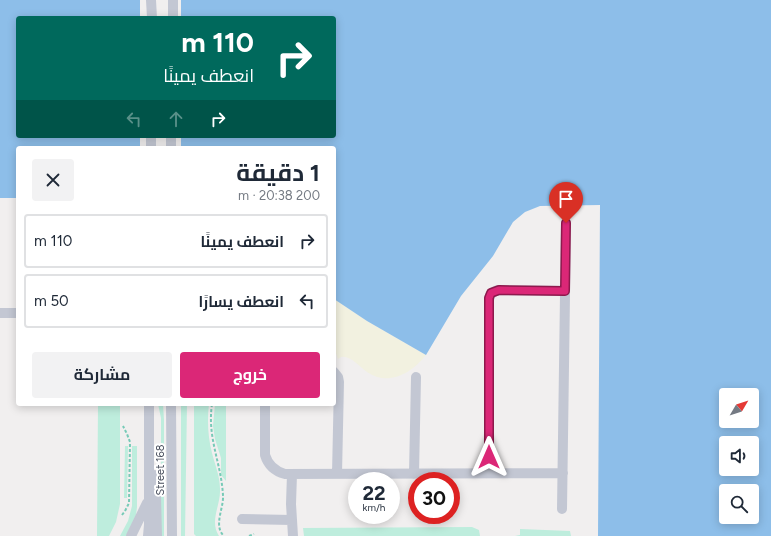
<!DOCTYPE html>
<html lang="ar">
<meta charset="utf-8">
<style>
body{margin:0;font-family:Figtree,Cairo,sans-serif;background:#f2f2f3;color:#1f2937;direction:rtl;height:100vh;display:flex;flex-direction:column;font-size:15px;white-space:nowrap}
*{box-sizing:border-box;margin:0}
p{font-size:13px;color:#747a83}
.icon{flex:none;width:22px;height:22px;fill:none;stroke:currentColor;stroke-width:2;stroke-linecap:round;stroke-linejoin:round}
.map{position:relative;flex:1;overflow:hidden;direction:ltr}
.panel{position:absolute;left:16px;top:146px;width:320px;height:260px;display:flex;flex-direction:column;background:#fff;border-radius:4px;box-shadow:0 2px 10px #0003;direction:rtl}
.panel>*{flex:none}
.top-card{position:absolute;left:16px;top:16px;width:320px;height:122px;border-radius:4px;box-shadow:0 2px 10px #0003;direction:rtl;background:#00695c;color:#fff;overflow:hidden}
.needle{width:26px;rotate:51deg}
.controls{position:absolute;left:719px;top:388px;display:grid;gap:8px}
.controls a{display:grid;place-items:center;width:40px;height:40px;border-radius:4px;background:#fff;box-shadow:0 2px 10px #0003;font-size:20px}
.speed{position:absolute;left:348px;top:472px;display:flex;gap:8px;font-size:20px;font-weight:700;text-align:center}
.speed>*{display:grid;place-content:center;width:52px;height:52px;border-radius:50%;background:#fff;box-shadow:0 2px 10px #0003;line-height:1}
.speed small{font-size:10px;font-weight:400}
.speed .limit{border:6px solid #d22;background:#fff;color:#111}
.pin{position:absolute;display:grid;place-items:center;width:34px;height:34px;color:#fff;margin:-41px -17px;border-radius:50% 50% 50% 0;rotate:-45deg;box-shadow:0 0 4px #0007}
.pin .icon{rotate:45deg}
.me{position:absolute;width:44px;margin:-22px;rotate:0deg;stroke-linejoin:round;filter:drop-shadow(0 0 3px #0008)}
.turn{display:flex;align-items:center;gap:14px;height:84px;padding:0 16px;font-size:18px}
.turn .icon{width:52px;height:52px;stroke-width:2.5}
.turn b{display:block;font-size:28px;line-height:34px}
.lanes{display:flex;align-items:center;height:38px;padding:0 16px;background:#0003;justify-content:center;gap:20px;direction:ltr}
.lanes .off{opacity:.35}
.round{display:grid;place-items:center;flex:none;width:42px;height:42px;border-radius:4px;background:#f2f2f3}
.overview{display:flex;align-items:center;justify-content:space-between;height:68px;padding:0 16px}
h1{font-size:24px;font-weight:700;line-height:30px}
.action{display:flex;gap:8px;margin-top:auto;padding:8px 16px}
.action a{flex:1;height:46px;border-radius:4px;background:#db2777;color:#fff;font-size:16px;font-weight:700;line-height:46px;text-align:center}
.action a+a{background:#f2f2f3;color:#1f2937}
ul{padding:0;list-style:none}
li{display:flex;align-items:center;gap:12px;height:54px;margin:0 8px 6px;padding:0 8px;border:2px solid #e0e1e3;border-radius:4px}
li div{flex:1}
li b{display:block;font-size:15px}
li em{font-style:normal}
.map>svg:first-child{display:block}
.green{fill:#beeddd}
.sand{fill:#f2f1e0}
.water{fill:#8dbee9;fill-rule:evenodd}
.pier{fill:#f1efef}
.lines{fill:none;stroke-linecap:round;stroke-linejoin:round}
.path{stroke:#77cab7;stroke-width:2;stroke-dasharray:3 2;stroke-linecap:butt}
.street{stroke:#c3c7d3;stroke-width:10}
.route-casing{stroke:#8e194d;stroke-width:10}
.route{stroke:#db2777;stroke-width:7}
.labels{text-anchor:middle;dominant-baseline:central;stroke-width:4;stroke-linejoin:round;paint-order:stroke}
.street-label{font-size:11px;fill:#474d5b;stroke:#fff}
</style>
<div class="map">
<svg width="771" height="536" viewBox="0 0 771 536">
<rect width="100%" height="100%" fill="#f1efef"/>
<path class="green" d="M98 404H120V504L116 522 109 536H97Z
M158 404H163L164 420V536H161V418Z
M181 404H187L185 536H181Z
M194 404H209C207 421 208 437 212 453 215 465 220 476 220 489 221 505 209 521 219 536H196L194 534Z
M215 404H226V481L221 475V458L215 439 213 426Z
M125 446H128L127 498H124Z
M132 446H137V507L136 515 126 536H120L128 521 132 506Z
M472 527 479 530 480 536H304L303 528Z
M520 529 570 531 571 536H515L520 535Z"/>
<path class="sand" d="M334 299 367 321 426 355C412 373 388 387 367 372 360 367 350 355 341 357L338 359 334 348Z"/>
<path class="water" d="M0 0H771V536H598L600 205 540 206 525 212 513 222 493 256 461 296 426 355 367 321 334 299V148H18V198H0ZM18 18H334V136H18ZM726 395H752V421H726ZM726 443H752V469H726ZM726 491H752V517H726Z"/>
<path class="pier" d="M140 0H181V18H140Z
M140 136H181V148H140Z"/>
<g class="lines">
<path class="path" d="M212 404C207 438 221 462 223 495 224 508 213 526 224 536
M122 515 125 511 129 503 130 442 127 434 123 426
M249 536 254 534"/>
<path class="street" d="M151 0 152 18
M173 0V18
M151 148V136
M171 148V136
M0 313H18
M334 372 338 377 339 382 337 474
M171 404 172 536
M265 404V455C268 465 274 471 285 474L563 473
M489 473V301C489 294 493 291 499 290L565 291
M292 474 291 504 293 536
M414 474 416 377
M154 475 156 496 157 536
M562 509 566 223
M242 519 292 520
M131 536 147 503
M148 536 149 525V404"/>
</g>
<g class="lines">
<defs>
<path id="route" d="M489 457V298L491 293 499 290 565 291 566 223"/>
</defs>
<use href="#route" class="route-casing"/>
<use href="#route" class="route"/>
</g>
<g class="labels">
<g class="street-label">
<text transform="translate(160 470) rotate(-90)">Street 168</text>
</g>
</g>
</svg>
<div class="controls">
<a><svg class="needle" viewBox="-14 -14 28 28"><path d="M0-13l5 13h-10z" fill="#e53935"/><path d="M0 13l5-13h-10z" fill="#747a83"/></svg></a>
<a><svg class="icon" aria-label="sound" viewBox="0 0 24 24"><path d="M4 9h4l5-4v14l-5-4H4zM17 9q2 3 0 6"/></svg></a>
<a><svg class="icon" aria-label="search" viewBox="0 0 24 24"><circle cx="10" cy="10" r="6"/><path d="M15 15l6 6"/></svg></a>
</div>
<div class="speed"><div>22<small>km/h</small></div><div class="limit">30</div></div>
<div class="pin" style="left:566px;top:223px;background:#d93025"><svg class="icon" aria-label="arrive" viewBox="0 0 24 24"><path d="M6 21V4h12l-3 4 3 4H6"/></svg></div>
<svg class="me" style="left:489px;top:457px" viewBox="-20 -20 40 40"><path d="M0-17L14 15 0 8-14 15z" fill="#db2777" stroke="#fff" stroke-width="4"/></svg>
<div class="top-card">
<div class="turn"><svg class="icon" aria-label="right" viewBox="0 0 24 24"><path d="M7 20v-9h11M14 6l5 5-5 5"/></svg><div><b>110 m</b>انعطف يمينًا</div></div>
<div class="lanes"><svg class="icon off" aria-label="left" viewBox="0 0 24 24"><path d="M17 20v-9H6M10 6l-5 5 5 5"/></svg><svg class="icon off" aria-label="ahead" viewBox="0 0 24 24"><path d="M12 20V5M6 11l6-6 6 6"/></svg><svg class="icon" aria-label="right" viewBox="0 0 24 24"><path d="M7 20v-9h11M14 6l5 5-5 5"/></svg></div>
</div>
<section class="panel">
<div class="overview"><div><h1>1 دقيقة</h1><p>200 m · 20:38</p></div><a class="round"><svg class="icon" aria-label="close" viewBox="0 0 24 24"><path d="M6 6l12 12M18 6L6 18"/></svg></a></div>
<ul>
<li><svg class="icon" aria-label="right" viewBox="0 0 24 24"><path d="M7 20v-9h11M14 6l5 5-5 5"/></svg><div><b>انعطف يمينًا</b></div><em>110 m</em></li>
<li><svg class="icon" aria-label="left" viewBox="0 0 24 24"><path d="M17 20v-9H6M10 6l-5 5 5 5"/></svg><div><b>انعطف يسارًا</b></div><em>50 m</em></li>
</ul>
<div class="action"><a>خروج</a><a>مشاركة</a></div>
</section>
</div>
